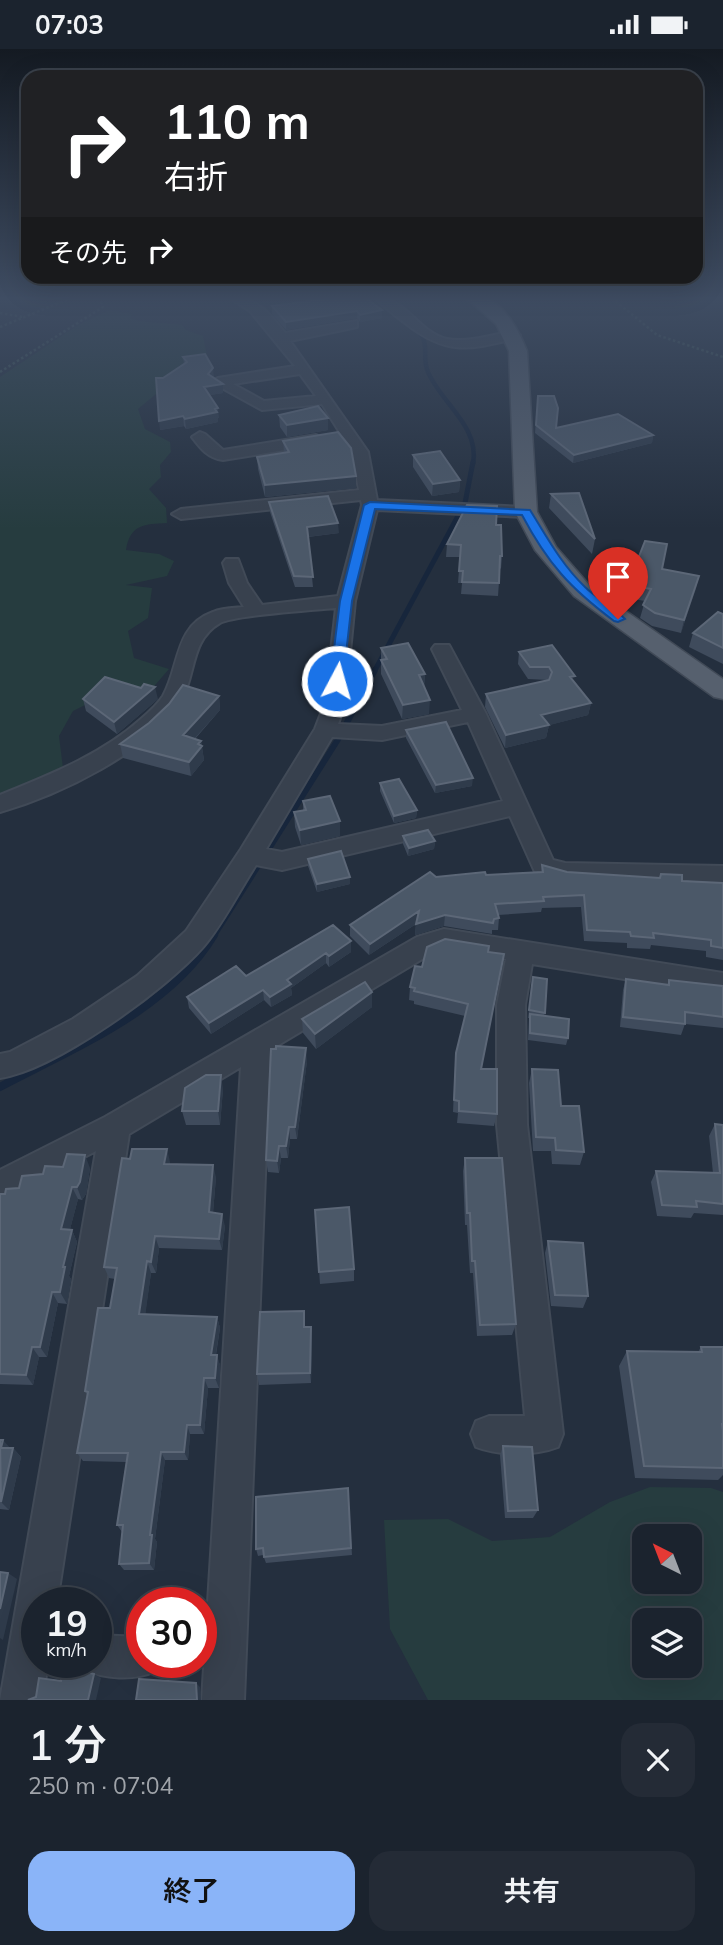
<!DOCTYPE html>
<html lang="ja">
<meta charset="utf-8">
<style>
body{margin:0;font-family:Mulish,"Noto Sans JP",sans-serif;background:#242b36;color:#f1f3f6;height:100vh;display:flex;flex-direction:column;font-size:26px;white-space:nowrap}
*{box-sizing:border-box;margin:0}
p{font-size:23px;color:#a0a4aa}
.icon{flex:none;width:38px;height:38px;fill:none;stroke:currentColor;stroke-width:2;stroke-linecap:round;stroke-linejoin:round}
.map{position:relative;height:1651px;overflow:hidden}
.panel{display:flex;flex-direction:column;background:#1b232e;flex:1}
.panel>*{flex:none}
.banner{position:absolute;left:21px;top:21px;width:682px;height:214px;border-radius:21px;box-shadow:0 7px 28px #0002,0 0 0 2px #39404a;background:#202124;color:#fff;overflow:hidden}
.needle{width:46px;rotate:318deg}
.controls{position:absolute;left:632px;top:1475px;display:grid;gap:14px}
.controls a{display:grid;place-items:center;width:70px;height:70px;border-radius:14px;background:#1b232e;box-shadow:0 7px 28px #0002,0 0 0 2px #39404a;font-size:35px}
.speed{position:absolute;left:21px;top:1538px;display:flex;gap:14px;font-size:35px;font-weight:700;text-align:center}
.speed>*{display:grid;place-content:center;width:91px;height:91px;border-radius:50%;background:#1b232e;box-shadow:0 7px 28px #0002,0 0 0 2px #39404a;line-height:1}
.speed small{font-size:18px;font-weight:400}
.speed .limit{border:10px solid #d22;background:#fff;color:#111}
.pin{position:absolute;display:grid;place-items:center;width:60px;height:60px;color:#fff;margin:-72px -30px;border-radius:50% 50% 50% 0;rotate:-45deg;box-shadow:0 0 7px #0007}
.pin .icon{rotate:45deg}
.me{position:absolute;width:77px;margin:-38px;rotate:6deg;stroke-linejoin:round;filter:drop-shadow(0 0 5px #0008)}
.turn{display:flex;align-items:center;gap:24px;height:147px;padding:0 28px;font-size:32px}
.turn .icon{width:91px;height:91px;stroke-width:2.5}
.turn b{display:block;font-size:49px;line-height:60px}
.then{display:flex;align-items:center;height:66px;padding:0 28px;background:#0003;gap:14px;font-size:26px}
.round{display:grid;place-items:center;flex:none;width:74px;height:74px;border-radius:21px;background:#242b36}
.summary{display:flex;align-items:center;justify-content:space-between;height:119px;padding:0 28px}
h1{font-size:42px;font-weight:600;line-height:52px}
.cta{display:flex;gap:14px;margin-top:auto;padding:14px 28px}
.cta a{flex:1;height:80px;border-radius:21px;background:#8ab4f8;color:#111;font-size:28px;font-weight:600;line-height:80px;text-align:center}
.cta a+a{background:#242b36;color:#f1f3f6}
.status{display:flex;justify-content:space-between;align-items:center;height:49px;padding:0 35px;background:#1b232e;direction:ltr}
.status svg{height:19px;fill:currentColor}
.map>svg:first-child{display:block}
.green{fill:#263c3f;fill-rule:evenodd}
.lines{fill:none;stroke-linecap:round;stroke-linejoin:round}
.stream-far3{stroke:#17263c;stroke-width:4.5}
.stream-far2{stroke:#17263c;stroke-width:5}
.stream-far1{stroke:#17263c;stroke-width:6}
.stream{stroke:#17263c;stroke-width:8}
.minor-casing{stroke:#414a57;stroke-width:4}
.major-casing{stroke:#414a57;stroke-width:3}
.path{stroke:#3f5557;stroke-width:2.5;stroke-dasharray:2.5 2.5;stroke-linecap:butt}
.minor{fill:#38414e;fill-rule:evenodd}
.major{fill:#56606e;fill-rule:evenodd}
.wall{fill:#3f4b5c}
.shaded-wall{fill:#2f3b4b}
.building{fill:#4b5868;stroke:#5c6777;stroke-width:2}
.route{fill:#1a73e8;stroke:#114b97;stroke-width:2}
</style>
<div class="status"><b>07:03</b><svg viewBox="0 0 49 12"><path d="M0 12V9h3v3zM5 12V6h3v6zM10 12V3h3v9zM15 12V0h3v12zM26 1h20v11H26zM47 4h2v5h-2z"/></svg></div>
<div class="map">
<svg width="723" height="1651" viewBox="0 0 723 1651">
<rect width="100%" height="100%" fill="#242f3e"/>
<path class="green" d="M109 261 133 265 129 269C148 275 163 273 182 276L186 281 203 287 208 311 179 317 180 324 159 336 156 345 138 360 145 380 170 393 171 403 160 416 161 428 149 440 166 459 167 474C145 475 130 475 126 501L159 505 174 512 167 527 126 536 152 539 148 569 128 582 134 609 169 620 150 642 117 640 73 662 59 687 63 719 0 750V328L78 276Z
M650 1438 711 1439 723 1443V1651H428L390 1580 384 1471 448 1470 492 1492 550 1488 610 1453ZM644 1488H690V1533H644ZM644 1572H690V1617H644Z"/>
<g class="lines">
<path class="stream-far3" d="M418 282C431 296 421 308 428 323 441 354 480 377 473 415"/>
<path class="stream-far2" d="M374 623 465 454 473 413"/>
<path class="stream-far1" d="M213 888 337 692 375 621"/>
<path class="stream" d="M0 1038C74 999 170 960 214 886"/>
<defs>
<path id="minor" d="M230 249C257 249 269 263 285 284L357 272V278L290 292 368 403 377 451 526 458 535 463 526 468 377 461 355 552 345 654 338 675 382 677 462 661 432 600 435 596H449L486 665 553 811 565 814 723 817V835L565 832 535 823 510 767 282 821 256 816C239 842 224 873 204 897 167 940 55 1021 0 1029V1005L10 1003 73 970 137 927 186 882 241 800 315 680 325 654 336 559C314 561 234 566 220 574 191 591 196 622 183 648 154 702 56 747 0 763V746C49 726 101 706 141 670 149 663 157 656 163 647 180 617 174 577 213 563 222 559 234 559 244 558L229 534 223 514 226 510H238L247 534 262 556 338 547 362 456 361 451 181 470 172 465 181 460 359 441 352 403 322 355 262 361 211 333 218 329 295 317 250 262ZM300 325 316 347 264 352 233 335ZM468 673 503 752 282 803 266 800 332 688 382 691Z
M376 249C407 249 419 284 447 290 467 294 493 286 513 282L520 286 518 289C468 301 447 307 405 274 395 266 384 259 376 249Z
M200 383 205 385 223 401 316 386 324 391 316 396 223 411C208 409 201 400 192 388Z
M444 880 723 924V946L532 915 525 956 527 1076 563 1385 558 1398C535 1407 499 1407 476 1398L471 1385 476 1372 489 1367H525L497 1076V956L506 910 444 900 434 903 270 1001 244 1651H202L241 1018 129 1085 57 1554H37V1614H48L42 1651H0L96 1102 0 1152V1121L105 1068 417 888Z
M96 1586 142 1588V1614H160L156 1622C134 1632 104 1630 82 1620L79 1614H96Z"/>
<path id="major" d="M466 249C471 249 478 248 484 249 505 254 520 284 527 302L537 463 556 498 590 537 723 630V650L714 648 574 547 535 501 515 463 509 302 496 275Z"/>
</defs>
<use href="#minor" class="minor-casing"/>
<use href="#major" class="major-casing"/>
<path class="path" d="M612 249 657 286 723 308
M0 264 23 268
M0 278 71 249
M0 323 103 258 99 249"/>
<use href="#minor" class="minor"/>
<use href="#major" class="major"/>
</g>
<path class="wall" d="M318 249H366L382 269 360 273 357 269 286 281 272 265V257L319 251Z
M183 308 214 328 213 329 223 335V344L209 346 219 369H218V373L186 380 184 377 160 381 163 329 184 315Z
M538 347 556 379 653 386 652 394 573 414 535 384Z
M279 366 328 369V381L287 388 280 378Z
M283 392 356 427V439L265 448 258 420 257 408 284 403Z
M413 406 460 431 459 443 432 447 413 418Z
M551 445 595 490 592 505 549 459Z
M269 453 339 484 308 488 313 538H295L270 463Z
M496 476 502 507 501 520 500 519 498 547 461 545 462 534H458L460 508H446L447 495Z
M636 515 699 527 681 584 652 577 640 569 645 552 621 548 624 535Z
M723 565V615L689 598 693 584Z
M552 596 574 633 591 654 588 666 549 676 546 689 505 699 485 658 486 645 548 631 528 630 518 615 519 603Z
M381 599 425 625 424 638 429 665 402 670 381 625Z
M219 647 220 661 195 690 201 692 204 711 191 727 123 709 120 695Z
M83 650H158L117 685 86 662Z
M406 681 472 737 435 744 406 689Z
M380 734 417 761 416 769 394 774 380 742Z
M303 752 340 772V787L301 796 295 778 294 763 303 761Z
M403 787 435 792 434 800 408 807 403 795Z
M308 810 350 828V835L317 843 308 817Z
M542 816 567 823 723 834V911L706 908V902L651 896 650 900 627 899V894L584 892 581 858 542 859 541 863 498 866 499 869 498 881H492V885L444 877 415 886 416 875 369 906 350 887V876L436 828 541 823Z
M351 892V903L329 918 326 914 291 939 292 946 271 958 264 951 211 985 189 959 187 948 246 927Z
M488 903 482 1020 497 1065 494 1077 457 1074 458 1064 453 1063 455 1017 456 1004 465 967 414 955V952L409 951 410 938 422 918Z
M533 928 545 964 544 967 568 989 566 996 528 991 529 969H528Z
M626 930 667 936 669 931 723 937V979L685 975 681 986 620 978 623 941Z
M372 943V958L316 1000 303 984 302 970Z
M307 1012 297 1090H290L288 1109H281L279 1124 268 1123 266 1111Z
M532 1020 561 1057 584 1103 580 1116 552 1115 551 1102H533L529 1034Z
M223 1040 220 1076H186L182 1062Z
M715 1075 723 1076V1166L694 1164 691 1169 657 1167 651 1133 656 1122 713 1124 709 1087Z
M465 1109 516 1275 512 1286 477 1287 473 1224H470L467 1176H465L463 1122Z
M130 1110 170 1113V1115L216 1128 213 1164 225 1177 222 1201 159 1199 156 1224H151L145 1265 217 1268 220 1279 216 1306 220 1316 219 1339H208L204 1385H190L188 1411H165L155 1490 157 1493 154 1521H124L119 1515 122 1483 117 1476 126 1413 83 1412 77 1404 87 1346 85 1342 110 1259 115 1230 109 1229 104 1218Z
M90 1119 86 1145 82 1151 78 1150 70 1180 72 1181 77 1193 69 1227 71 1230 67 1255 58 1254 47 1308H39L33 1336 0 1335V1145H5L19 1139Z
M315 1161 354 1220V1232L320 1235Z
M548 1192 588 1247 583 1259 551 1257 545 1204Z
M304 1262 305 1278 312 1289 311 1334 259 1336 257 1325Z
M701 1298H723V1426L718 1431 635 1429 619 1317 627 1302 698 1303Z
M0 1391 10 1399H13L21 1408 9 1461 0 1460Z
M503 1397 538 1461 533 1469H505L500 1406Z
M348 1439 352 1506 266 1514 263 1506 258 1507 256 1500Z"/>
<path class="shaded-wall" d="M382 261V269L360 273V266Z
M357 262V269L286 281V273Z
M213 319 214 328 209 334 208 325Z
M223 335V344L205 347 204 338Z
M218 359 219 369H218V373L186 380 185 370Z
M183 367 184 377 160 381 159 372Z
M328 369V381L287 388V376Z
M653 386 652 394 573 414 574 406Z
M356 427V439L265 448V436Z
M460 431 459 443 432 447 433 435Z
M338 474 339 484 307 488V478Z
M699 527 696 540 681 584 684 571Z
M425 625 424 639 419 626Z
M155 638 158 650 117 685 114 673Z
M219 647 220 661 185 700 183 686Z
M430 651 429 665 402 670 403 656Z
M591 654 588 666 539 679 541 666Z
M549 676 546 689 505 699 506 686Z
M201 692 204 711 191 727 189 713 198 695Z
M473 729 472 737 435 744 436 736Z
M417 761 416 769 394 774V767Z
M340 772V787L301 796 300 781Z
M435 792 434 800 408 807 409 799Z
M350 828V835L317 843V835Z
M419 862 445 866 444 877 415 886 416 875 369 906 370 895Z
M351 892V903L329 918V907Z
M326 904V914L291 939 292 946 271 958 270 948 287 931Z
M263 941 264 951 211 985 209 974Z
M372 943V958L316 1000 315 985Z
M306 999 307 1012 297 1090 295 1078Z
M221 1026 223 1040 220 1076 218 1062Z
M289 1078 290 1090 288 1109 286 1097Z
M279 1097 281 1109 279 1124 277 1112Z
M167 1100 170 1113 168 1127 164 1115Z
M85 1106 90 1119 86 1145 82 1151 77 1138Z
M213 1116 216 1128 212 1175 209 1163Z
M72 1138 78 1150 67 1192 61 1180Z
M222 1165 225 1177 222 1201 219 1190Z
M72 1181 77 1193 69 1227 71 1230 67 1255 60 1243 63 1218Z
M155 1187 159 1199 156 1224 151 1213Z
M147 1212 151 1224 144 1276 139 1265Z
M52 1243 58 1254 47 1308 40 1298Z
M217 1268 220 1279 214 1316 211 1306Z
M311 1278 312 1289 311 1334 310 1324Z
M32 1298 39 1308 33 1336 26 1326Z
M217 1306 220 1316 219 1339 215 1329Z
M204 1329 208 1339 204 1385 200 1376Z
M187 1376 190 1385 188 1411 184 1403Z
M3 1391 11 1400 1 1399Z
M13 1399 21 1408 9 1461 1 1453Z
M161 1403 165 1411 155 1490 157 1493 154 1521 149 1514 150 1486Z
M8 1524 17 1530 3 1591 0 1589V1560Z
M94 1625 101 1629 96 1651H88Z
M196 1634 200 1638 201 1651H197Z"/>
<path class="building" d="M326 249H366L382 261 360 266 357 262 286 273 272 257 327 250Z
M205 305 213 319 208 325 223 335 204 338 218 359 215 360 217 363 185 370 183 367 159 372 156 329H163L187 313 183 308Z
M538 347H554L558 359 556 379 618 365 653 386 574 406 536 376Z
M318 357 328 369 287 376 279 366Z
M338 383 351 399 356 427 265 436 257 408 289 403 283 392Z
M440 402 460 431 433 435 413 406Z
M579 444 595 490 551 445Z
M328 447 338 474 307 478 313 528 294 527 269 453Z
M467 456 497 457 496 476H501L502 507H500L499 534 462 533 463 522H459L461 496 447 495Z
M645 492 667 495 662 520 699 527 684 571 655 564 643 556 651 540 624 535 631 509 636 515Z
M718 563 723 565V599L693 584Z
M408 594 425 625 419 626 430 651 403 656 381 611 387 610 381 599Z
M552 596 575 627 570 628 591 654 541 666 549 676 506 686 486 645 549 631 552 623 549 618H530L519 603Z
M105 628 141 639 144 635 155 638 114 673 83 650Z
M183 636 219 647 183 686 201 692 198 695 202 697 189 713 120 695 149 674 169 655Z
M446 673 473 729 436 736 406 681Z
M399 730 417 761 394 767 380 734Z
M330 747 340 772 300 781 294 763 306 761 303 752Z
M428 781 435 792 409 799 403 787Z
M341 802 350 828 317 835 308 810Z
M542 816 567 823 660 829 661 825 682 826V832L723 834V899L711 897V891L653 884 654 889 631 887 630 883 587 881 584 846 543 848 544 852 495 855 499 869 494 870 493 874 445 866 416 875 419 862 370 895 350 876 430 823 436 828 485 823 486 826 543 823Z
M333 876 351 892 329 907 326 904 287 931 291 935 270 948 263 941 209 974 187 948 236 917 246 927Z
M445 890 489 897 488 903 504 905 481 1020H497V1065L459 1062V1052L454 1051 456 1004 468 955 414 942 415 939 410 938 415 917 422 918 427 898Z
M533 928 547 930 545 964 529 961Z
M626 930 669 936V931L723 937V968L685 963V975L623 968Z
M365 933 372 943 315 985 302 970Z
M530 965 569 970 568 989 530 984Z
M276 997 306 999 295 1078H289L286 1097H279L277 1112 266 1111 271 1000H276Z
M532 1020 558 1021 561 1057H579L584 1103 556 1101 555 1089 536 1088Z
M206 1026H221L218 1062H182L185 1039Z
M715 1075 723 1076V1155L696 1152 697 1158 662 1156 656 1122 720 1124Z
M132 1100H167L164 1115 213 1116 209 1163 222 1165 219 1190 155 1187 151 1213 147 1212 139 1265 217 1268 211 1306H217L215 1329H204L200 1376H187L184 1403H161L150 1486H152L149 1514 119 1515 123 1476H117L128 1404H77L88 1343 85 1342 98 1259H110L117 1219 104 1218 122 1109 130 1110Z
M67 1105 85 1106 80 1133 77 1138H72L61 1180 72 1181 63 1218H65L60 1243H52L40 1298H32L26 1326 0 1325V1145H5L6 1140 19 1139 22 1127 43 1125 45 1117 63 1118Z
M465 1109H502L516 1275 480 1276 475 1212H472L470 1164H467Z
M349 1158 354 1220 319 1223 315 1161Z
M548 1192 583 1194 588 1247 555 1246Z
M304 1262V1278H311L310 1324 257 1325 260 1263Z
M701 1298H723V1375H722L723 1382V1419L644 1417 627 1302 702 1303Z
M0 1391H3L1 1399H13L1 1453Z
M503 1397 532 1398 538 1461 508 1462Z
M348 1439 351 1499 264 1508 263 1499 256 1500V1448Z
M0 1523 8 1524 0 1560Z
M64 1618 94 1625 88 1651H28L36 1648 39 1629 61 1632Z
M139 1630 196 1634 197 1651H136Z"/>
<linearGradient id="sky" x2="0" y2="1"><stop stop-color="#141a22"/><stop offset="0.52" stop-color="#3f4d63"/><stop offset="1" stop-color="#3f4d63" stop-opacity="0"/></linearGradient>
<rect width="723" height="480" fill="url(#sky)"/>
<path class="route" d="M370 453 530 461C547 488 561 515 585 538 597 550 613 557 625 570L618 573 614 572C570 539 548 515 522 466L375 460 352 552 343 632 341 635H332L330 632 340 552 364 456Z"/>
</svg>
<div class="controls">
<a><svg class="needle" viewBox="-14 -14 28 28"><path d="M0-13l5 13h-10z" fill="#e53935"/><path d="M0 13l5-13h-10z" fill="#a0a4aa"/></svg></a>
<a><svg class="icon" aria-label="layers" viewBox="0 0 24 24"><path d="M12 4l9 5-9 5-9-5zM3 14l9 5 9-5"/></svg></a>
</div>
<div class="speed"><div>19<small>km/h</small></div><div class="limit">30</div></div>
<div class="pin" style="left:618px;top:570px;background:#d93025"><svg class="icon" aria-label="arrive" viewBox="0 0 24 24"><path d="M6 21V4h12l-3 4 3 4H6"/></svg></div>
<svg class="me" style="left:337px;top:632px" viewBox="-20 -20 40 40"><circle r="17" fill="#1a73e8" stroke="#fff" stroke-width="3"/><path d="M0-11L8 9 0 5-8 9z" fill="#fff"/></svg>
<div class="banner">
<div class="turn"><svg class="icon" aria-label="right" viewBox="0 0 24 24"><path d="M7 20v-9h11M14 6l5 5-5 5"/></svg><div><b>110 m</b>右折</div></div>
<div class="then">その先<svg class="icon" aria-label="right" viewBox="0 0 24 24"><path d="M7 20v-9h11M14 6l5 5-5 5"/></svg></div>
</div>
</div>
<section class="panel">
<div class="summary"><div><h1>1 分</h1><p>250 m · 07:04</p></div><a class="round"><svg class="icon" aria-label="close" viewBox="0 0 24 24"><path d="M6 6l12 12M18 6L6 18"/></svg></a></div>
<div class="cta"><a>終了</a><a>共有</a></div>
</section>
